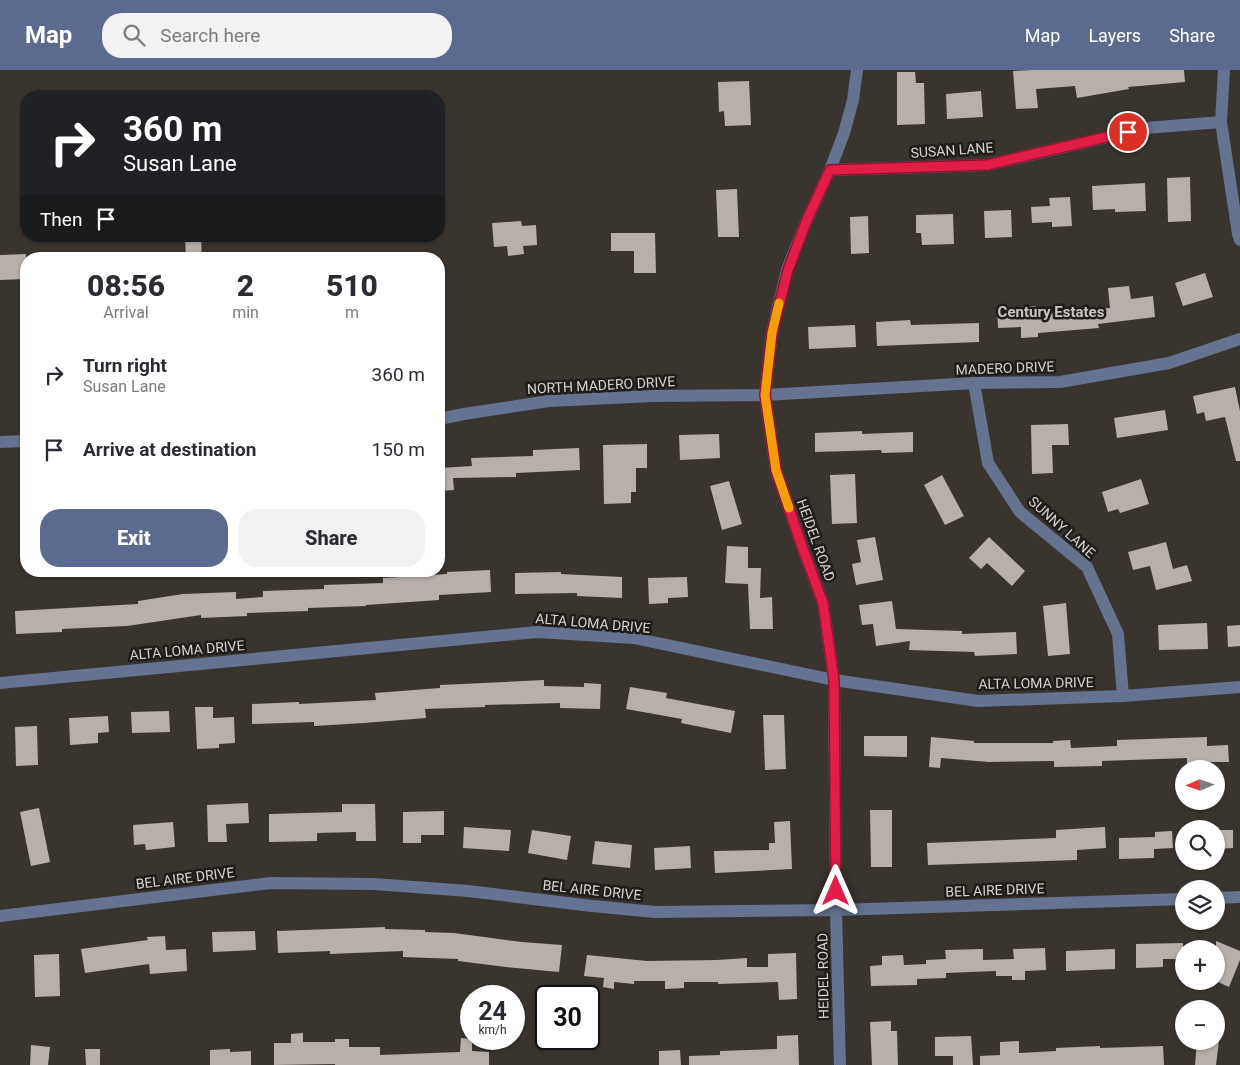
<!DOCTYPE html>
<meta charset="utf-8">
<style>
body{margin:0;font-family:Roboto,sans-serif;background:#f2f2f3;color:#2b2b33;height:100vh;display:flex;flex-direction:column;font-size:19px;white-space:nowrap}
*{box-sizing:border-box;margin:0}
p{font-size:16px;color:#7c7c81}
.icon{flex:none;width:28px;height:28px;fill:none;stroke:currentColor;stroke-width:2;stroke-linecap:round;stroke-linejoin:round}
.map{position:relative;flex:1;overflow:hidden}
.drawer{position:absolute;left:20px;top:182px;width:425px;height:325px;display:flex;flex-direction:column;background:#fff;border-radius:20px;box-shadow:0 1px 4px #0004}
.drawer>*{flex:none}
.top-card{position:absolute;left:20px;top:20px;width:425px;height:152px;border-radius:20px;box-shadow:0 1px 4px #0004;background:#202124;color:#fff;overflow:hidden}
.needle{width:32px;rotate:268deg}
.buttons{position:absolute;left:1175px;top:690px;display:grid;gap:10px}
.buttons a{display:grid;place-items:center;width:50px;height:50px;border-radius:50%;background:#fff;box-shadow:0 1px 4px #0004;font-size:25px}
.speed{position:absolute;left:460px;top:915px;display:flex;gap:10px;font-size:25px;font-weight:700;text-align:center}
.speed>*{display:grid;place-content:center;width:65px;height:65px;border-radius:50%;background:#fff;box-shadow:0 1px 4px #0004;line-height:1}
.speed small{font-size:12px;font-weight:400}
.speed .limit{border:2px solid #111;border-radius:8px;background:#fff;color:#111}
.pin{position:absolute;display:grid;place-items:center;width:42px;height:42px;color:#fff;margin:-21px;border:2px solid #fff;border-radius:50%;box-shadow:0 1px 5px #0007}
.me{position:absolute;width:55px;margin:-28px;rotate:0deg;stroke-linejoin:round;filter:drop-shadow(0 0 4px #0008)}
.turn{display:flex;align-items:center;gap:18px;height:105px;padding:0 20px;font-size:22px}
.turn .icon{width:65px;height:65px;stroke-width:2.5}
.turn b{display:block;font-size:35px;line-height:42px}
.then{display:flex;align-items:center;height:48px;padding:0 20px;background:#0003;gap:10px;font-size:19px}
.eta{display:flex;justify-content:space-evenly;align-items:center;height:85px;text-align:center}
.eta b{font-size:30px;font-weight:800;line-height:35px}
.primary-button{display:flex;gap:10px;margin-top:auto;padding:10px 20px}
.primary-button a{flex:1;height:58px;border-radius:20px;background:#5b6a8e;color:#fff;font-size:20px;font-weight:800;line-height:58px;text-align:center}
.primary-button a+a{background:#f2f2f3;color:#2b2b33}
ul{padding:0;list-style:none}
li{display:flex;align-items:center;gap:15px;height:75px;padding:0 20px}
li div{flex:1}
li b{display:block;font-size:19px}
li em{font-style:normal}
header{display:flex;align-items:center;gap:30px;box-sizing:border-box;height:70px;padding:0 25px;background:#5b6a8e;color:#fff}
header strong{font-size:24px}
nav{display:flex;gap:28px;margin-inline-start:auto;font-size:18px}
.search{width:350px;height:45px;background:#f2f2f3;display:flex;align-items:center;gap:12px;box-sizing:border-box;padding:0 18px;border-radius:20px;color:#7c7c81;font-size:19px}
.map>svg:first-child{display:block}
.building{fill:#b7afa9}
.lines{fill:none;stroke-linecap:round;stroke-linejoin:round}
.minor{stroke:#657290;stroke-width:12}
.route-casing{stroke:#92132f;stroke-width:12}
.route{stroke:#e11d48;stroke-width:9}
.slow{stroke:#f59e0b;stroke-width:9}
.labels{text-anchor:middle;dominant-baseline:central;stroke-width:5;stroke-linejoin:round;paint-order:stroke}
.street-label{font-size:14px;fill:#d7d3d0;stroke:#1f1c1a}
.neighbourhood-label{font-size:15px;font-weight:bold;fill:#ccc4be;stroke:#1f1c1a}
</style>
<header>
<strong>Map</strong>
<div class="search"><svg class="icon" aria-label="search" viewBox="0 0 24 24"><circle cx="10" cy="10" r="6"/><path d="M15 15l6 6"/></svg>Search here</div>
<nav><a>Map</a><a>Layers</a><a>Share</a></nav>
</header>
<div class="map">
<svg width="1240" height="995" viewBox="0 0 1240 995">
<rect width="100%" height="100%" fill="#3a342f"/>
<path class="building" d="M1032 0H1184L1185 12 1128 17 1129 19 1077 28 1075 16 1036 19 1038 38 1016 39 1013 1Z
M897 2H915L916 13H924L925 54 897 55Z
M749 11 751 55 725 56 724 41 719 42 718 12Z
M981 21 983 47 947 49 946 24Z
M1190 107 1191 151 1168 152 1167 108Z
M1145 113 1146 141 1115 142V139L1093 140 1092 116Z
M737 119 739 167H718L716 120Z
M1070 127 1072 156 1052 157V152L1032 153 1031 137 1050 136 1049 128Z
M1011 140 1012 167 985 168 984 141Z
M953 144 954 174 922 175 921 163H916V145Z
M868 146 869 183 851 184 850 147Z
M521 151 522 156 536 155 537 175 523 176 524 184 508 186 507 176 494 177 492 153Z
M611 163H655L656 203H634V181H611Z
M185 166H201L202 189H186Z
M26 184V209L0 210V185Z
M1205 203 1213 227 1183 236 1175 213Z
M1129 216 1131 229 1153 226 1155 247 1098 254 1099 258 1038 263V267L1021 268V257L998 258 997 238 1036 236 1037 245 1110 238 1108 218Z
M910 250 911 255 979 253V272L877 276 876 252Z
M855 255 856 277 809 279 808 257Z
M1235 317 1240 341V391H1236L1225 347 1206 351 1204 342 1197 344 1193 326Z
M1165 340 1168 360 1117 368 1114 348Z
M1068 354 1069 375H1052L1053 403 1032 404 1031 355Z
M862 361V364L913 362V382L882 383 881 380 815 382V363Z
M719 364 720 388 680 390 679 365Z
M647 374V398H636V422H631V433L604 434 603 375Z
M579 378 580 400 516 403V407L453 408 454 420 439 421V398L472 396 471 388 533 386V380Z
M855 404 857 453 832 454 830 405Z
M942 405 964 446 945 455 924 415Z
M1141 409 1149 434 1120 443 1118 439 1108 442 1102 422Z
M729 411 742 454 722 460 710 416Z
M875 467 883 510 856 515 852 494 861 492 857 470Z
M989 467 1025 501 1012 516 987 493 981 499 969 488Z
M1166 472 1173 499 1187 495 1192 511 1156 520 1150 496 1133 500 1128 482Z
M727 476 748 477V498H761L760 528 772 527 773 559H750L748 514 725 513Z
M490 500 491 522 439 525V530L366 535V536L308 538V541L247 543V546L201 548V545L127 556 62 559V562L16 564 15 541 138 534V531L183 524 236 522V529L263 527V521L324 519V515L383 513V508L447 504V502Z
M561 502V504L622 507V528L577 526V523L515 524V503Z
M687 507 688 527 668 528V533L649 534 648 508Z
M892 531 896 559 962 561V564L1016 562 1017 584 975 586 974 582 909 580 910 571 876 576 873 554 862 555 859 535Z
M1066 533 1070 584 1048 586 1043 536Z
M1207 553 1208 579 1159 580 1158 555Z
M1240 555V576L1228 577 1227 556Z
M544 610V616L584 617V613L601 614 600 639 560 638V633L485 635V637L425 639 426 648 364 653 314 656V652L252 654V634L299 632V634L376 630 375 623 440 618V615Z
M630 617 667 623 666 628 735 641 731 663 681 653 682 649 626 639Z
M195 637H213V648L234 647 235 673 219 674V678L197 679Z
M169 641 170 662 132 663 131 642Z
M763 645H784L786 699 765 700Z
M108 646 109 662 98 663V673L70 675 69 648Z
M37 656 38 695 16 696 15 657Z
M864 666H907V687L864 686Z
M931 667 974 671V673H1053V671L1070 670 1071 678 1117 676V670L1207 667V676L1228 675 1229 692H1208V699H1187V688L1102 691V696L1054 697V691L989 692 941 688 940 698 929 697Z
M248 733 249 753 226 754 227 772H208L207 735Z
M342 734H375L376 771H356V762L317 763V771L269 772V744L342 742Z
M39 738 50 792 31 796 20 742Z
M870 740H892V797H871Z
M444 741V765H421V773H403V742Z
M790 751 792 799 715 803 714 781 769 780V773H775L774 752Z
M173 752 175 777 146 780 145 774 134 775 133 755Z
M464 757 511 760 509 781 463 778Z
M1105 757 1106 778 1077 780V790L928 795 927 773 1056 768V760Z
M532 760 571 766 567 790 528 783Z
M1216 760H1233V778L1216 779Z
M1172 761 1173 778 1154 779V788L1119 789V768L1155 767V762Z
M595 771 632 775 630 798 592 794Z
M690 776 691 798 655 800 654 778Z
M385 857V859L425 860V862L454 863 522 872 562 875 559 902 506 897 458 891V889L403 887V881L330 884V881L278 883 277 861Z
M255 861 256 880 213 882 212 862Z
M165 866 166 880 186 879 187 901 150 904 149 894 85 903 81 879 148 870 147 867Z
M1216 871 1240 881V890L1229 917 1216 911Z
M1183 873V889H1163V897L1136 898V874Z
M1045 878 1046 900 1025 901V910H1012V906H996V901L946 903V908L917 909V915L871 916 870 896 882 895V886L903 885 904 895 926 894V890L946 889 945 880 983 879V890L1014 889 1013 879Z
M1115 879V899L1066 901V881Z
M796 883 797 929 779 930 778 912 718 914V912H684V918L665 919V911H634V914L614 912V919L603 917 604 908 584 906 587 885 647 891 717 890 747 888V897H768V884Z
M59 884 60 926 35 927 34 885Z
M891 951V961H897L898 995H872L870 952Z
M303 963V972H335V969H349V977H380V985L460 982 461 968 472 969V981L489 982V995H335V994L274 995V973H291V964Z
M798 965 799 995H689V986L720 985V981L777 979V966Z
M971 966 973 995H953V986H935V967Z
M1019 971V983L1056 981V978L1100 976V978L1163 976 1164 995H980V986L1000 985V972Z
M1197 971H1219L1216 995H1195Z
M31 975 50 977 48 995H30Z
M85 979H100V995H86Z
M230 979V982L251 981V995H210V980Z
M680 980 681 995H659V981Z"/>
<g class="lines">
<path class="minor" d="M1224 0 1221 52 1238 164 1240 170
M830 100 987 95 1146 58 1221 52
M974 313 988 393 1020 442 1087 497 1118 564 1123 626
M439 349 464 344 549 331 653 326 765 325 974 313 1060 312 1169 293 1240 269
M0 372 26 371
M0 613 537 562 634 568 834 610 978 631 1123 626 1240 617
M1216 828 1240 827
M0 846 271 813 374 814 468 821 592 836 655 842 836 840 1184 829
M840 995 836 840 834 610 823 533 800 471 776 400 765 325 772 263 787 200 806 152 830 100 844 63 853 30 857 0"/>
</g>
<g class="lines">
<defs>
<path id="route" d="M836 821 834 610 823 533 800 471 776 400 765 325 772 263 788 200 806 152 830 100 987 95 1128 62"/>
</defs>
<use href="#route" class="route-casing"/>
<use href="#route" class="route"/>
<path class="slow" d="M779 233 772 263 765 325 776 400 789 438"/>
</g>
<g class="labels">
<g class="street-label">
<text transform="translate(952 80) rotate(-4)">SUSAN LANE</text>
<text transform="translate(1005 298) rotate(-2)">MADERO DRIVE</text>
<text transform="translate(601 315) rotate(-3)">NORTH MADERO DRIVE</text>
<text transform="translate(1062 457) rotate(42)">SUNNY LANE</text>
<text transform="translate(816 470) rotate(70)">HEIDEL ROAD</text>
<text transform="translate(593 553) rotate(5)">ALTA LOMA DRIVE</text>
<text transform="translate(187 580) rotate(-5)">ALTA LOMA DRIVE</text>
<text transform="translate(1036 613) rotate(-1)">ALTA LOMA DRIVE</text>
<text transform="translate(185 808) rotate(-7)">BEL AIRE DRIVE</text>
<text transform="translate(592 820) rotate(6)">BEL AIRE DRIVE</text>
<text transform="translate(995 820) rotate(-2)">BEL AIRE DRIVE</text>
<text transform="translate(823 906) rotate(-91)">HEIDEL ROAD</text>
</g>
<g class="neighbourhood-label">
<text x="1051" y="242">Century Estates</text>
</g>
</g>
</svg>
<div class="buttons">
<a><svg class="needle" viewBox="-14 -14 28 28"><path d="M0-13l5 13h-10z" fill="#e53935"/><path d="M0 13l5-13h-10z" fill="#7c7c81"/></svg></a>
<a><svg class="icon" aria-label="search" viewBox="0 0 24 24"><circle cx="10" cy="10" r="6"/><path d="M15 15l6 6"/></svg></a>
<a><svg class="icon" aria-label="layers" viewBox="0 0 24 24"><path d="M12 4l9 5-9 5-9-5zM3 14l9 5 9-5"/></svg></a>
<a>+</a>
<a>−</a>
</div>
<div class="speed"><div>24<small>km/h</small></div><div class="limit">30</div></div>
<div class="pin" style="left:1128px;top:62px;background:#d93025"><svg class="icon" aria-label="arrive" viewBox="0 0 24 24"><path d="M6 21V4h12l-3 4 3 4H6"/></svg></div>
<svg class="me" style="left:836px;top:821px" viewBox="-20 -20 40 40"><path d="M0-17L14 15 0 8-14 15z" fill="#e11d48" stroke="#fff" stroke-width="4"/></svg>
<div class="top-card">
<div class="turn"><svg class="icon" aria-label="right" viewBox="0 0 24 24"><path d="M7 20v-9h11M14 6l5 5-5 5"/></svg><div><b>360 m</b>Susan Lane</div></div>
<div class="then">Then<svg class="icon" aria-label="arrive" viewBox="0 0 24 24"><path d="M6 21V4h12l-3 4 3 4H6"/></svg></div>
</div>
<section class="drawer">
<div class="eta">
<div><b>08:56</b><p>Arrival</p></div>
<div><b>2</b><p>min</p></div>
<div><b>510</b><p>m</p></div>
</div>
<ul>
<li><svg class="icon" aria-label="right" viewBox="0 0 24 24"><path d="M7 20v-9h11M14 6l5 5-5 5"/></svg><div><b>Turn right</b><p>Susan Lane</p></div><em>360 m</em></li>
<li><svg class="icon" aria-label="arrive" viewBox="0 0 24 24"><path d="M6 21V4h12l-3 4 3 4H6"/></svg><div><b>Arrive at destination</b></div><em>150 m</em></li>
</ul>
<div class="primary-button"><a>Exit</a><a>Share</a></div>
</section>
</div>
